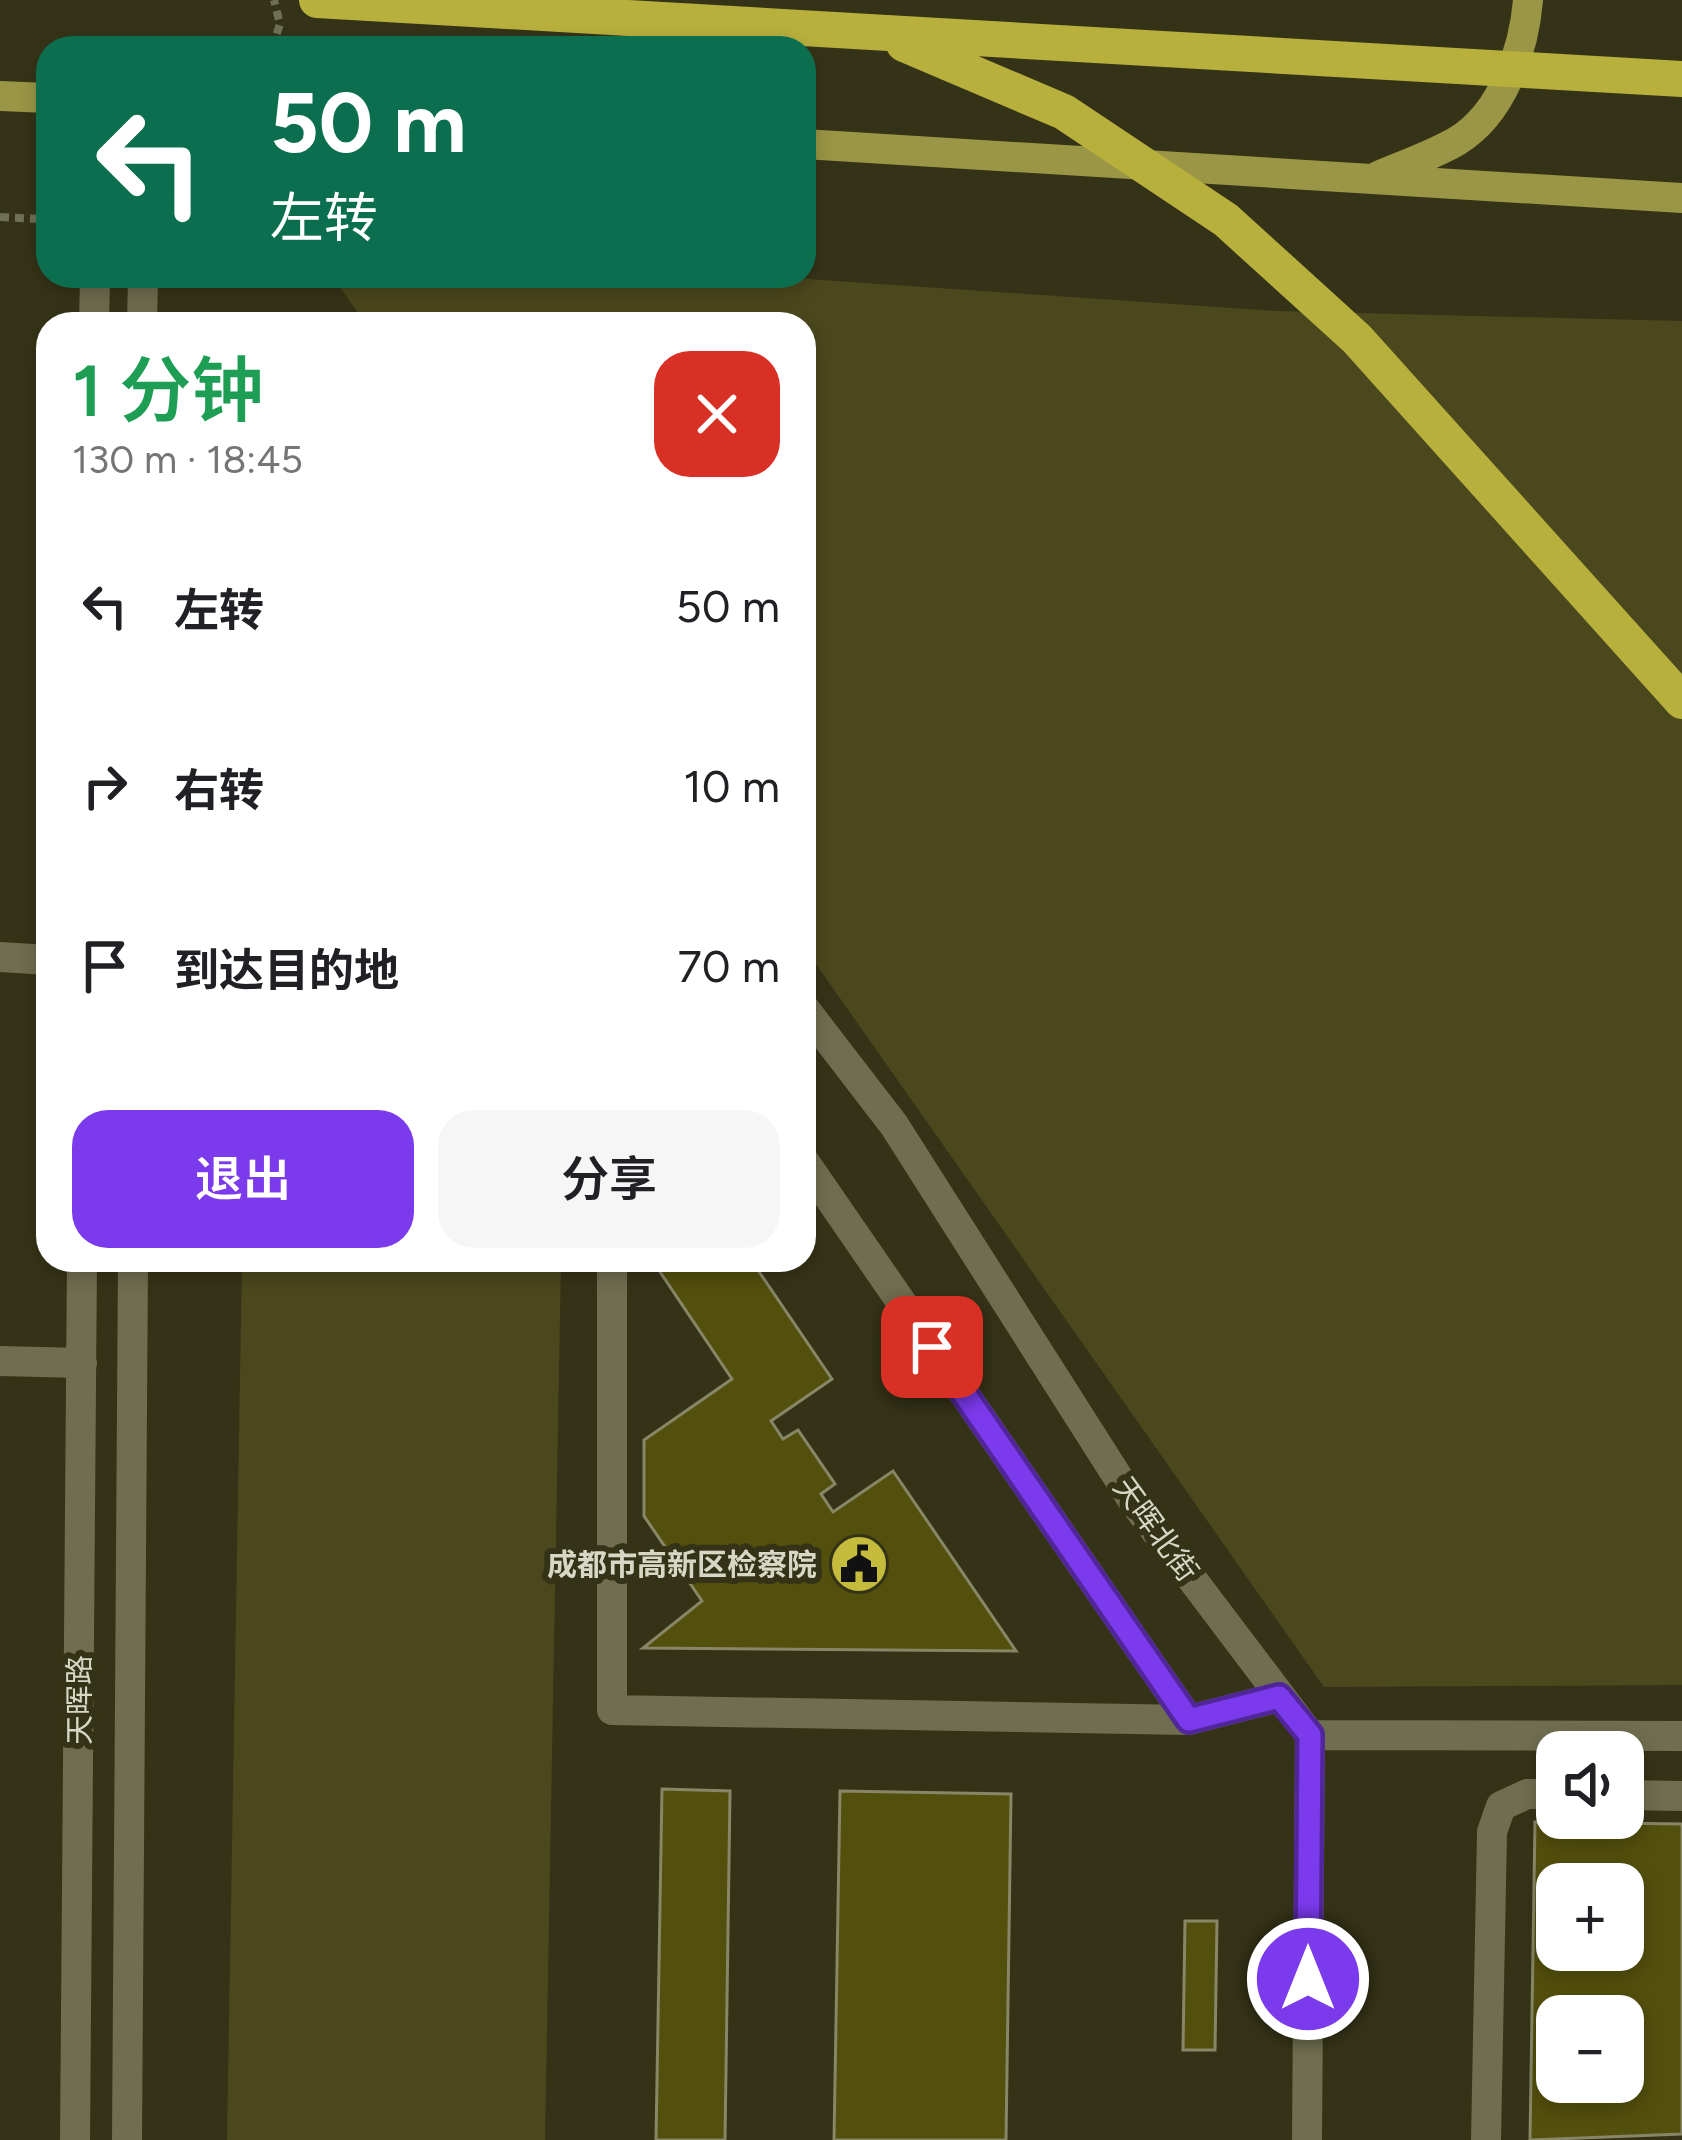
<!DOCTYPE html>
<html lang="zh">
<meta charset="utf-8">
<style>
body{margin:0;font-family:Figtree,"Noto Sans SC",sans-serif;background:#f6f6f6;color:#202124;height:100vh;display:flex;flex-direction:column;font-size:45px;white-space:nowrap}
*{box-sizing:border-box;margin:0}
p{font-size:39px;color:#757577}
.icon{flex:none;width:66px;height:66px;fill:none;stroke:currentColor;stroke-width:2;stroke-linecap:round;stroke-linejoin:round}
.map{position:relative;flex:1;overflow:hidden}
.sheet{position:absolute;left:36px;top:312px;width:780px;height:960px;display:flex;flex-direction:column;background:#fff;border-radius:36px;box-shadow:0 6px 18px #0003}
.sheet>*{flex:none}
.hud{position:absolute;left:36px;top:36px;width:780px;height:252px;border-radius:36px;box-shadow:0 6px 18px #0003;background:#0b6e4f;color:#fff;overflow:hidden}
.fabs{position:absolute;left:1536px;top:1731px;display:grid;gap:24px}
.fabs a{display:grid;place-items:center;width:108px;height:108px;border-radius:24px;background:#fff;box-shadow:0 6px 18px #0003;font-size:60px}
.pin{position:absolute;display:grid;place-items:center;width:102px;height:102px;color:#fff;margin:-51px;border-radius:24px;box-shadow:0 6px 18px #0006}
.me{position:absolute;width:132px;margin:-66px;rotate:0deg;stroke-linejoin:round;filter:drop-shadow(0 0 9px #0008)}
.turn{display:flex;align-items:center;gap:42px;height:252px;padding:0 36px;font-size:54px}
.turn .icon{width:156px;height:156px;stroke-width:2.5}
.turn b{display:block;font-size:84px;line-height:102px}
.round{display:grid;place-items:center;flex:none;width:126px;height:126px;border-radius:36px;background:#f6f6f6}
.head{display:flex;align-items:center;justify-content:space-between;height:204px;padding:0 36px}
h1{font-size:72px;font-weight:600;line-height:90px;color:#1e9e55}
.primary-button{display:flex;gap:24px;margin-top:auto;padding:24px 36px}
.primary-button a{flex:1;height:138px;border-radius:36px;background:#7c3aed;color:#fff;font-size:48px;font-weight:600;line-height:138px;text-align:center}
.primary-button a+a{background:#f6f6f6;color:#202124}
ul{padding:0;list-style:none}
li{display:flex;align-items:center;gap:36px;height:180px;padding:0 36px}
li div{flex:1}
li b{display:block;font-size:45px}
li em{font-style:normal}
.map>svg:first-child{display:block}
.green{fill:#4b481d}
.building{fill:#534f0d;stroke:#878667;stroke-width:3;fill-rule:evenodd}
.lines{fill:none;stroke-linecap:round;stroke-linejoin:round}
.path{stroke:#706f57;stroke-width:8;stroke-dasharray:9 6;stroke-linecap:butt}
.minor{stroke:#6f6e50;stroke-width:30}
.major{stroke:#9b9645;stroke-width:30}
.highway{stroke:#b8b03d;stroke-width:36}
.route-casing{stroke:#51269a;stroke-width:30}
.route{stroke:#7c3aed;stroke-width:21}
.labels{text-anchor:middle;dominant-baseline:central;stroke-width:12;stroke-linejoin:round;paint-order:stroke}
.street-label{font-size:30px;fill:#d7d7c6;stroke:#353317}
.poi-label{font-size:30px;font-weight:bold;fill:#d7d7c6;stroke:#353317;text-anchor:end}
</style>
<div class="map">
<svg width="1682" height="2140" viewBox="0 0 1682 2140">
<rect width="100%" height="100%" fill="#353317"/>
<path class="green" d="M332 276H763L1276 311 1682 321V1685L1324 1687 804 947V324H366Z
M242 1260H561L545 2140H227Z"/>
<path class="building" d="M652 1260H751L832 1379 771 1421 783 1439 798 1430 835 1484 821 1494 833 1512 893 1471 1016 1651 643 1648 702 1601 644 1516V1440L732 1379Z
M662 1789 730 1791 725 2140H656Z
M840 1791 1011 1794 1006 2140H834Z
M1535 1822 1682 1824V2134L1530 2140ZM1557 1884H1623V1950H1557ZM1557 2016H1623V2082H1557Z
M1185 1921H1217L1215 2050H1183Z"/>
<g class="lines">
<path class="path" d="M272 48 280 24 274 0
M0 217 42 219"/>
<path class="minor" d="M94 324 95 276
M142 324 143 276
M0 957 48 960
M804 1008 894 1125 1133 1501 1310 1735
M804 1161 1189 1720
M612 1260V1710L1189 1720 1279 1697
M0 1361 82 1363
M1310 1735 1682 1736
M1623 1795 1682 1796
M75 2140 82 1260
M127 2140 133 1260
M1307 2140 1310 1735
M1486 2140 1492 1832 1501 1806 1527 1794H1557"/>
<path class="major" d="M0 96 48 98
M804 144 1682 198
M1378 176C1404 165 1433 155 1457 141 1503 113 1524 49 1528 0"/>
<path class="highway" d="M317 0 1682 79
M904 44 1064 112 1226 220 1357 339 1682 701"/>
</g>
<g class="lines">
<defs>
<path id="route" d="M932 1347 1189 1720 1279 1697 1310 1735 1308 1979"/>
</defs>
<use href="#route" class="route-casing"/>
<use href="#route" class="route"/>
</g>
<defs>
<symbol id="civic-disc" viewBox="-11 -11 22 22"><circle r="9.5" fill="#c5bc3d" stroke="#353317"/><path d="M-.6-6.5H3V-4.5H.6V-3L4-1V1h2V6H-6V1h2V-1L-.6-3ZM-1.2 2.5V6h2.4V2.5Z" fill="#111"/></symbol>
</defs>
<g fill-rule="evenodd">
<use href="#civic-disc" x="826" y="1531" width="66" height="66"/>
</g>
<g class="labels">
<g class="street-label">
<text transform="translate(1156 1529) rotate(54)">天晖北街</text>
<text transform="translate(79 1700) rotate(-90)">天晖路</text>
</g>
<g class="poi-label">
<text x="817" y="1564">成都市高新区检察院</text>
</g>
</g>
</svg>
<div class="fabs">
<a><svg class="icon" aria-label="sound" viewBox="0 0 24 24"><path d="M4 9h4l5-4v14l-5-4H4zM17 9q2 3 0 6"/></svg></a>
<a>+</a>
<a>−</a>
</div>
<div class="pin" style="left:932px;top:1347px;background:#d93025"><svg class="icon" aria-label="arrive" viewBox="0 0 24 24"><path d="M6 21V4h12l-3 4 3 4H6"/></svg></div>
<svg class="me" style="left:1308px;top:1979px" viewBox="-20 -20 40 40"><circle r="17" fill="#7c3aed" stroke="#fff" stroke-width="3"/><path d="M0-11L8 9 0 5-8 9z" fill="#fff"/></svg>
<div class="hud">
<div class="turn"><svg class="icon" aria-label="left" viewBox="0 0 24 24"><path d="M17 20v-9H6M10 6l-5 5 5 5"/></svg><div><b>50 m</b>左转</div></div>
</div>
<section class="sheet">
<div class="head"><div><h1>1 分钟</h1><p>130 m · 18:45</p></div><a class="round" style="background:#d93025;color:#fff"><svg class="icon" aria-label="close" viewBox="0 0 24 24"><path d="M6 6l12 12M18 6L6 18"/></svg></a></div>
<ul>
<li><svg class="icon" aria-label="left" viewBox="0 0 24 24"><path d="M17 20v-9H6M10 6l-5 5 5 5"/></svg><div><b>左转</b></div><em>50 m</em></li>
<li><svg class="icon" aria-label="right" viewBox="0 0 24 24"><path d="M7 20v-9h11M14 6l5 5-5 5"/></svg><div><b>右转</b></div><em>10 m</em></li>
<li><svg class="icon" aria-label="arrive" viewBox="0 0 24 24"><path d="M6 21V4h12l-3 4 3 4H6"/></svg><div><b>到达目的地</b></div><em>70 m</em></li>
</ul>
<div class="primary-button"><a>退出</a><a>分享</a></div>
</section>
</div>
